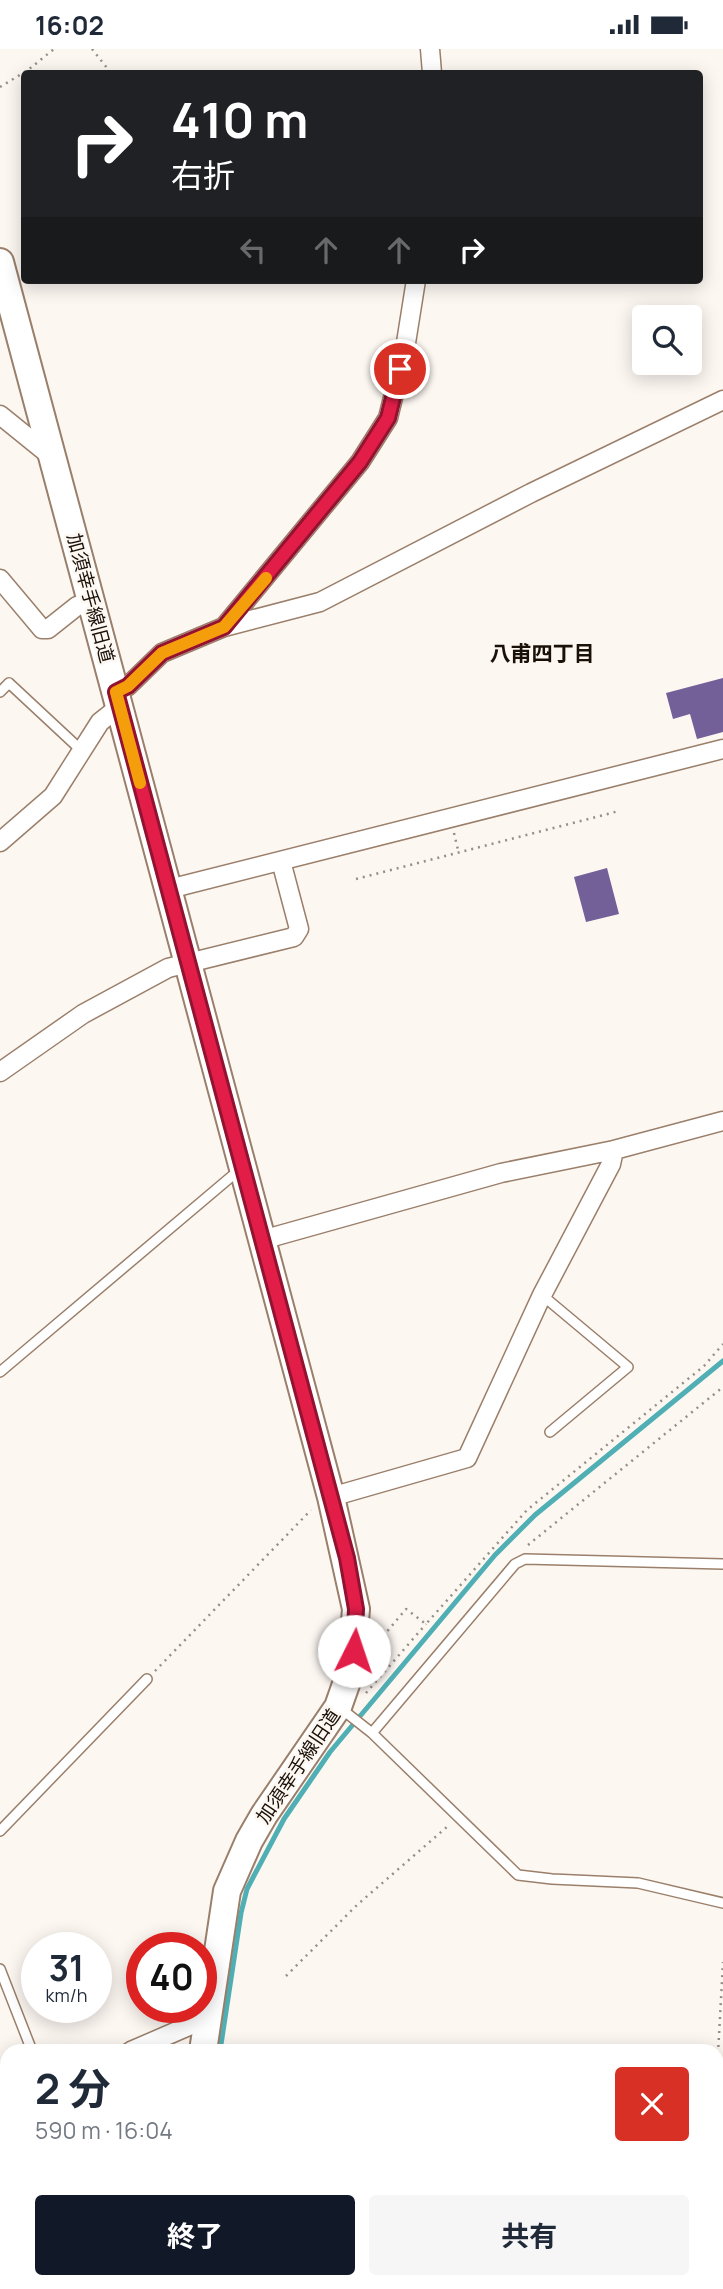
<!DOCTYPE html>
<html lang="ja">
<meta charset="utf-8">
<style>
body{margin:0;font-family:Manrope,"Noto Sans JP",sans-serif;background:#f6f6f7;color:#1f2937;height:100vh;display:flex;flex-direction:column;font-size:26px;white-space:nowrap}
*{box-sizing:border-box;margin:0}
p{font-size:23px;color:#747a83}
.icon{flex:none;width:38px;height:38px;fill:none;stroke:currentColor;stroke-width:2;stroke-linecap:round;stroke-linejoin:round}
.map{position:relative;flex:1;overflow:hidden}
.sheet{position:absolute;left:0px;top:1995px;width:724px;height:245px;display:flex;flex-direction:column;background:#fff;border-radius:21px 21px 0 0;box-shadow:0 4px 18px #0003}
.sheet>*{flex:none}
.banner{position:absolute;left:21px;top:21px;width:682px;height:214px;border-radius:7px;box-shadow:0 4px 18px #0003;background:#202124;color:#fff;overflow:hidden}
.controls{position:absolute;left:632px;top:256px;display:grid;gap:14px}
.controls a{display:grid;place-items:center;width:70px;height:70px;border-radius:7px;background:#fff;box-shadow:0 4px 18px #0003;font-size:35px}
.speed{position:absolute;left:21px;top:1883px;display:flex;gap:14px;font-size:35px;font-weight:700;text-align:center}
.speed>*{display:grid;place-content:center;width:91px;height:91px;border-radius:50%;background:#fff;box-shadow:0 4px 18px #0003;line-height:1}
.speed small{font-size:18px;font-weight:400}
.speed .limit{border:10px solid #d22;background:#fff;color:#111}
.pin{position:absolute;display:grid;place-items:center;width:60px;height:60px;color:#fff;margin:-30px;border:4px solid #fff;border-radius:50%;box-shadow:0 2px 7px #0007}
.me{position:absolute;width:77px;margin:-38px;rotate:4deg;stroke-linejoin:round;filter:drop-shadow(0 0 5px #0008)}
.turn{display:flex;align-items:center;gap:24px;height:147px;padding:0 35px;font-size:32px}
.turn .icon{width:91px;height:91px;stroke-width:2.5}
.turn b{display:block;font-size:49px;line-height:60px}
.lanes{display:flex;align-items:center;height:66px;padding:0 35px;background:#0003;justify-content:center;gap:35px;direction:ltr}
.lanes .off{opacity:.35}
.round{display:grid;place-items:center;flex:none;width:74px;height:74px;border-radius:7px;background:#f6f6f7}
.summary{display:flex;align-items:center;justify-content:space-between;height:119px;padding:0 35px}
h1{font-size:42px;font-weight:700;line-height:52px}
.action{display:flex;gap:14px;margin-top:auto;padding:14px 35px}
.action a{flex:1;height:80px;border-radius:7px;background:#111827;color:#fff;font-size:28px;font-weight:700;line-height:80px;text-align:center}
.action a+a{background:#f6f6f7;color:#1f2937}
.status{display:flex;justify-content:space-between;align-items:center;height:49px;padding:0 35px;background:#fff;direction:ltr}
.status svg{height:19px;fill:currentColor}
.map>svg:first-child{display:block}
.built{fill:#fcede1}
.industrial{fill:#fee8ec}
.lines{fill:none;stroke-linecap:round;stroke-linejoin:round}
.stream{stroke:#50afb4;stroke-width:5}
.building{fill:#736098}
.lane-casing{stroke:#9a7f6a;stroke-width:12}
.street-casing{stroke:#9a7f6a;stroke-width:21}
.secondary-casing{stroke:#9a7f6a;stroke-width:30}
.path{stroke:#968e88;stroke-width:2.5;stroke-dasharray:2 5;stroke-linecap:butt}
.lane{stroke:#fff;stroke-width:9}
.street{stroke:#fff;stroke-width:18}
.secondary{stroke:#fff;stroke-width:26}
.route-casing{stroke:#92132f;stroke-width:18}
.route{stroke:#e11d48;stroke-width:12}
.slow{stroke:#f59e0b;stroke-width:12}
.labels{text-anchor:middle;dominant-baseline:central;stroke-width:5;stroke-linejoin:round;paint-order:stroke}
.street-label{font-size:19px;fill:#191008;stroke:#fdf7f2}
.neighbourhood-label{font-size:21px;font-weight:bold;fill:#191008;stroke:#fdf7f2}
</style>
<div class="status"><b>16:02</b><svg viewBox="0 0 49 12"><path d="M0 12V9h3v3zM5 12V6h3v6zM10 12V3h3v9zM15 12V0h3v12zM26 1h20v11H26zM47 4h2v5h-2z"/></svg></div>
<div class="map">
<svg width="723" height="2240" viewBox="0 0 723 2240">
<rect width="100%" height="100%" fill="#fdf7f2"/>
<path class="built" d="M635 2233H708V2240H635Z"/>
<path class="industrial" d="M209 2233H388V2240H208Z"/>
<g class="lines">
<path class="stream" d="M220 2002 241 1864 247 1840 284 1770 330 1703 495 1506 535 1466 723 1312
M187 2240 188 2233"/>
</g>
<path class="building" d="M723 629V683L697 690 690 665 673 670 666 644Z
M607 819 619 865 586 873 574 828Z"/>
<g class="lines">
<defs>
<path id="lane" d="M0 643 9 634 82 702
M542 1246 628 1318 550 1383
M0 1323 232 1127 240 1123
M339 1658 372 1684 518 1826 552 1830 638 1834 723 1854
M372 1684 515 1515 525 1510 723 1515
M0 1782 147 1630
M0 1920 32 2002"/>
<path id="street" d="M430 0 432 24
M0 366 52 408
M0 530 42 580H48L77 557 92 551
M224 578 360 413 388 369 405 300 416 231
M116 643 128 637 162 604 224 578 320 553 531 444 723 351
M0 793 53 747 100 673 119 658
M169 840 723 700
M0 1023 83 965 168 919 294 888 299 880 281 812
M262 1191 501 1124 614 1101 723 1072
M331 1448 467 1409 542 1246 611 1115 614 1101
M131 2002 191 1976 208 1973
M0 2060 7 2057
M202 2240 203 2233"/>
<path id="secondary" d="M0 213 331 1448 356 1560 351 1621 338 1658 264 1766 249 1792 227 1842 203 2002
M163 2240 164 2233
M722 2240 723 2215"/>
</defs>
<use href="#lane" class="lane-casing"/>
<use href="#street" class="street-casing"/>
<use href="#secondary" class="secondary-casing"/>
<path class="path" d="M92 0 111 24
M0 38 28 21 54 0
M454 784 458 801
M356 830 619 762
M528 1496 723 1338
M374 1598 406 1560 426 1575 527 1461 704 1317 723 1295
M155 1622 311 1461
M366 1644 426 1575
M286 1927 357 1856 448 1777
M718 2005 723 1913"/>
<use href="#lane" class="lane"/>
<use href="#street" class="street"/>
<use href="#secondary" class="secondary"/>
</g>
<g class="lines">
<defs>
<path id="route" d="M354 1602 356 1560 347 1509 116 643 128 637 162 604 224 578 360 413 388 369 400 320"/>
</defs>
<use href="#route" class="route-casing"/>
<use href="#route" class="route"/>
<path class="slow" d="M140 734 116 643 128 637 162 604 224 578 266 529"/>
</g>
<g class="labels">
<g class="street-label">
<text transform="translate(91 549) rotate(75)">加須幸手線旧道</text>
<text transform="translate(298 1717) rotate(-56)">加須幸手線旧道</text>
</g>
<g class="neighbourhood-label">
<text x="542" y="604">八甫四丁目</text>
</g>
</g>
</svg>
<div class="controls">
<a><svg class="icon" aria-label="search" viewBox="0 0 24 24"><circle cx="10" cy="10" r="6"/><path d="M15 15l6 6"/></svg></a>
</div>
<div class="speed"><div>31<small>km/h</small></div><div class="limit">40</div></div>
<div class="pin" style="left:400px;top:320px;background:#d93025"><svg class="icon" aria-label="arrive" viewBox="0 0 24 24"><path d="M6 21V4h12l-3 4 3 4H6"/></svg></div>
<svg class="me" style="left:354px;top:1602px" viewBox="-20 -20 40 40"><circle r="19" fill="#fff"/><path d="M0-13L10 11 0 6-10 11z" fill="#e11d48"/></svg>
<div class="banner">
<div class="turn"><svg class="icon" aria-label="right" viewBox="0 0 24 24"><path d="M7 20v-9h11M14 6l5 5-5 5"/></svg><div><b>410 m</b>右折</div></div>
<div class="lanes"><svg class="icon off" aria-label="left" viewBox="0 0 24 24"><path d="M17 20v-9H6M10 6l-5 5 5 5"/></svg><svg class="icon off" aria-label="ahead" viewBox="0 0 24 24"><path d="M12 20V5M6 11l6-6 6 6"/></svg><svg class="icon off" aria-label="ahead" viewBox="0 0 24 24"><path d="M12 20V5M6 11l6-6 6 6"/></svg><svg class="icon" aria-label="right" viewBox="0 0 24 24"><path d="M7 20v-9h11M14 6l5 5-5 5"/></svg></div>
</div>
<section class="sheet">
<div class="summary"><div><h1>2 分</h1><p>590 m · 16:04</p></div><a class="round" style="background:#d93025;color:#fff"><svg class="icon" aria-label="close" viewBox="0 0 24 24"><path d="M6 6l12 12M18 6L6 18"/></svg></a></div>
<div class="action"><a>終了</a><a>共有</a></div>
</section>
</div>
